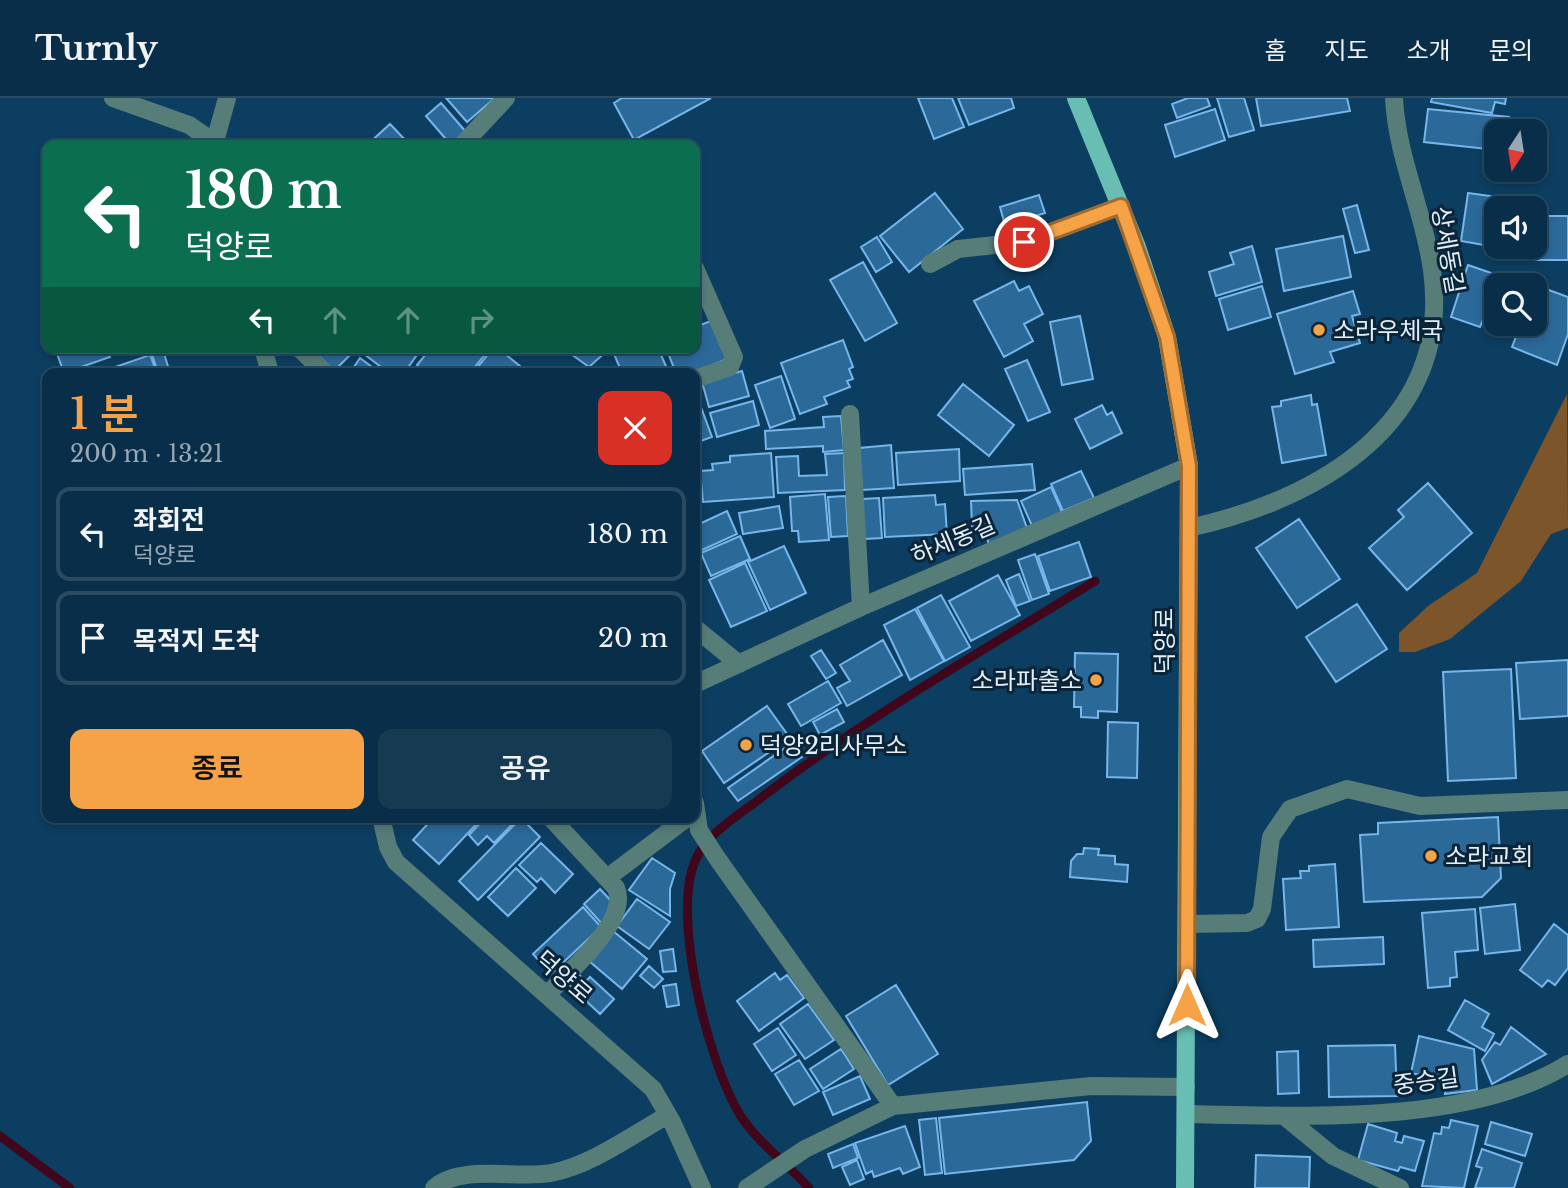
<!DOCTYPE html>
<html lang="ko">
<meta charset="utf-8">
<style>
body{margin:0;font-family:"Libre Baskerville","Noto Sans KR",serif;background:#173a53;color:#f1f3f6;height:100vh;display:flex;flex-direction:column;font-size:26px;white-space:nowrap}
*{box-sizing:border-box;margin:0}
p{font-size:23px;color:#99a8b4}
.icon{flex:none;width:38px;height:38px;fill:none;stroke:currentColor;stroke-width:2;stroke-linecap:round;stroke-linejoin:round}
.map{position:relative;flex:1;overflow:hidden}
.details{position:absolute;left:42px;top:270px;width:658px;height:455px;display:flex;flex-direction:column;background:#092e49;border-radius:14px;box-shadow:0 4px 10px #0003,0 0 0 2px #294a61}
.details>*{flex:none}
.banner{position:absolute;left:42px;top:42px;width:658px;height:214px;border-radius:14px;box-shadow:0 4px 10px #0003,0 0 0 2px #294a61;background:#0b6e4f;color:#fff;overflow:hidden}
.needle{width:46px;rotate:192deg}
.tools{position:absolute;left:1484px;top:21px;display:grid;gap:14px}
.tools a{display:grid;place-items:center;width:63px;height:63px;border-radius:14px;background:#092e49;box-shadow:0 4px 10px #0003,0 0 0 2px #294a61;font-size:35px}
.pin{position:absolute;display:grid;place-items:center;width:60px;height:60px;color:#fff;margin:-30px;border:4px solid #fff;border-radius:50%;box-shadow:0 2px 7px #0007}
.me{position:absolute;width:77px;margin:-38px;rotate:0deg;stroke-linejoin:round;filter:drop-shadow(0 0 5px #0008)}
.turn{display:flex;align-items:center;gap:24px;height:147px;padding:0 28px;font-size:32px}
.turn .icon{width:91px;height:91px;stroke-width:2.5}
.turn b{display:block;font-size:49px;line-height:60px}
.lanes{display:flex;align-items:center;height:66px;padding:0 28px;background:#0003;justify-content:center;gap:35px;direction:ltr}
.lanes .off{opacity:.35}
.round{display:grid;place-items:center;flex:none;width:74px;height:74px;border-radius:14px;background:#173a53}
.head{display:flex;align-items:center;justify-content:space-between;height:119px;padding:0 28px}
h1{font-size:42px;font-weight:600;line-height:52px;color:#f6a247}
.button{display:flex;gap:14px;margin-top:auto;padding:14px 28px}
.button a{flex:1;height:80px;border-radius:14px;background:#f6a247;color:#111;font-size:28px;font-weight:600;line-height:80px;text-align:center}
.button a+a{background:#173a53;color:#f1f3f6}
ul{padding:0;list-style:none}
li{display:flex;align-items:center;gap:21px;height:94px;margin:0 14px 10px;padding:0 14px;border:4px solid #294a61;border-radius:14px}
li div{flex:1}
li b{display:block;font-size:26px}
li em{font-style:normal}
header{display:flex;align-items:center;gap:42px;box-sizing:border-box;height:98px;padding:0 35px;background:#092e49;border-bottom:2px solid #294a61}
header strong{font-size:33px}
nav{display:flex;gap:38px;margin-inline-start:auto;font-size:24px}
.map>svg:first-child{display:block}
.green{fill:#7d552b}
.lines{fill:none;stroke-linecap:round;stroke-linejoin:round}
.stream{stroke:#40061b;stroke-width:9}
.building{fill:#2b6999;stroke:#77b6ea;stroke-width:2}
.minor{stroke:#567d78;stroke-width:18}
.major{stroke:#69beb3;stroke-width:18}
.route-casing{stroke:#a0692e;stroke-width:18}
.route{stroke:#f6a247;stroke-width:12}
.poi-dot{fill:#f6a247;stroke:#0a2438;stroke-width:2.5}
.labels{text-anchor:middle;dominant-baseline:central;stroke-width:6;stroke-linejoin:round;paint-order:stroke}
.street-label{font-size:24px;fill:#e3effa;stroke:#0a2438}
.poi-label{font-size:24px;fill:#e3effa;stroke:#0a2438;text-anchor:start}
</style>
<header>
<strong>Turnly</strong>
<nav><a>홈</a><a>지도</a><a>소개</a><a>문의</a></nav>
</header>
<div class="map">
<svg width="1568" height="1090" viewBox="0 0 1568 1090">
<rect width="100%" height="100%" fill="#0c3e61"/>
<path class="green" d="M1567 296 1568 430 1551 436 1521 483 1450 541 1415 554H1399V535L1428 508 1477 475Z"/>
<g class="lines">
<path class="stream" d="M0 1038 70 1090
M809 1090C787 1065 758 1045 740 1017 709 967 670 816 696 761 706 737 737 718 757 703 863 621 981 554 1095 483"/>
</g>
<path class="building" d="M446 0H495L467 24Z
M622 0H711L634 42 614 5Z
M918 0H952L964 29 934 41Z
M958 0H1011L1014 10 969 27Z
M1188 0H1207L1210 8 1177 20 1172 6Z
M1217 0H1244L1254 32 1229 39Z
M1256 0H1347L1350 13 1261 28Z
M1432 0H1506L1505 6 1495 4 1492 15 1431 4Z
M441 5 466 34 451 47 426 18Z
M1215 11 1225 42 1175 59 1165 27Z
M1428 11 1509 19 1508 33H1496V52L1424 44Z
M390 26 410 47H367Z
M935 95 963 131 909 174 880 138Z
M1468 95 1498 99 1490 148 1461 143Z
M1039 97 1045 115 1005 127 1000 109Z
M1357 107 1369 152 1355 155 1343 111Z
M1543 118H1568V162H1513V149H1535V124H1543Z
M1343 138 1351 179 1284 193 1276 151Z
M877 139 892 164 876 174 861 149Z
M1252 148 1262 184 1216 198 1209 174 1234 166 1230 155Z
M863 164 897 225 865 243 830 182Z
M1468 167 1503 179 1500 187H1496V200L1493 199 1480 229 1451 219Z
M1014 183 1019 193 1029 188 1043 216 1024 226 1033 243 1004 259 974 203Z
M1262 188 1271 219 1228 232 1219 201Z
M1546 191 1568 199V236L1557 267 1512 249 1521 226H1535V205L1537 199 1543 200Z
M1353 193 1360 216 1352 218 1360 245 1330 254 1334 264 1295 276 1277 216Z
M1080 218 1093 281 1062 287 1050 224Z
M711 223 727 261 693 275H676L666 250H695V229Z
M843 242 853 269 849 271 853 281 847 283 850 289 824 299 827 306 800 316 781 265Z
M55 250H106L110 259 64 275Z
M311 250H353L355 252 334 273Z
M362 250H422L404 275H389L360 253Z
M431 250H438L445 256 450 250H490L470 275H426L417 267Z
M493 250H498L521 269 516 275H479L476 271Z
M606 250 607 253 589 269 564 251Z
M627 250H658L669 275H622L614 256Z
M163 252 170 275H158L152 256Z
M150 257 157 275H114L112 270Z
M360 260 380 275H350Z
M1027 262 1050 314 1028 323 1005 271Z
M742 273 749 298 709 309 702 284Z
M781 278 795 321 770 330 755 287Z
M963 286 1014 327 989 358 938 317Z
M695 293 712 339 695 345Z
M1311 297 1312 307 1317 306 1326 357 1282 365 1272 309 1281 308V303Z
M753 303 759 327 717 339 710 315Z
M1102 307 1107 317 1112 314 1122 335 1090 351 1075 321Z
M841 318 844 352 823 354V348L766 351 765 333 824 329 823 319Z
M891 347 894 390 862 392 859 350Z
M959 351 960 383 898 387 896 355Z
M771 355 774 399 703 404 700 373 713 372 712 366 730 364V358Z
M844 355 845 392 778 395 776 359 798 358 799 378 827 377 825 356Z
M1032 366 1035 392 965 397 963 371Z
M1081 373 1094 400 1063 413 1051 386Z
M1428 385 1472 435 1407 492 1369 450 1404 419 1398 412Z
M1051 389 1062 414 1032 428 1021 403Z
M825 396 829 442 799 444 798 433H792L790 399Z
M935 397 936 407 945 406 947 436 885 439 883 400Z
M846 398 848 438 831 439 828 399Z
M879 400 882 440 864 441 862 401Z
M1017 402 1027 430 989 447 984 429 972 428 971 403Z
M779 408 783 430 743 436 739 415Z
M727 413 737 436 700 453 695 441V428Z
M1299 421 1340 481 1297 510 1256 450Z
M740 438 750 461 711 478 701 455Z
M1079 444 1091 479 1050 493 1038 458Z
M784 448 806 495 770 512 748 464Z
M1035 456 1049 496 1032 502 1018 462Z
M745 465 767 513 731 529 709 482Z
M1019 476 1030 503 1016 508 1006 482Z
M998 477 1020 517 971 543 949 503Z
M941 497 970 549 945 563 917 510Z
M1357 506 1387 551 1336 584 1306 539Z
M915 511 944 563 910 582 884 527Z
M883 542 902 577 847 608 837 590 850 583 840 567Z
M821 552 836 575 826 581 811 558Z
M1075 555 1118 556 1117 614 1098 613V620L1081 619V609H1074Z
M1568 562V618L1520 621 1516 565Z
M1511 571 1516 680 1448 683 1443 574Z
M828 583 841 605 801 628 788 606Z
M767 608 790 640 724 685 702 653Z
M837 611 844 624 820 637 813 624Z
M1108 624 1138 625 1137 680 1107 679Z
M792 645 802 659 738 703 728 690Z
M434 719H483L439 766 413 742Z
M486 719H519L494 745 487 738 478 747 469 737Z
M1498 719 1501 780 1482 799 1364 804 1360 737 1378 736V725Z
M521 720 540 739 478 802 459 783Z
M541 745 573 776 555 795 541 780 537 784 519 767Z
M1084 750 1099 751 1098 757 1115 758V766L1128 767 1127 784 1070 779 1071 763 1077 756H1083Z
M652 760 675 775 670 791V818L629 792Z
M1335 766 1339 829 1286 832 1283 781 1301 780 1300 773H1309V768Z
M516 770 536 790 508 818 488 799Z
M600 791 614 806 603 827 584 806Z
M637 801 670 824 649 851 617 828Z
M1515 806 1520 852 1485 856 1480 810Z
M583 809 601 829 551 876 533 856Z
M1475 811 1478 852 1455 854 1457 879 1450 880V888L1428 890 1422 815Z
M1554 826 1568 837V870L1555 887 1548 882 1542 889 1520 872Z
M613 833 647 861 622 891 589 863Z
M1383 839 1384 866 1314 869 1313 842Z
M673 851 676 873 663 874 660 853Z
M649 868 663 881 654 890 640 878Z
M775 875 780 882 787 877 804 900 759 933 737 903Z
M578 876 586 883 590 879 614 901 600 916 568 886Z
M676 886 679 907 667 909 663 888Z
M896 887 938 956 888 987 846 918Z
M1465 902 1489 916 1482 929 1494 936 1485 953 1448 932Z
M808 906 834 942 805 961 780 926Z
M1511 929 1546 956 1492 986 1482 962 1495 944 1500 947Z
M778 930 796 957 772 973 754 946Z
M1419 938 1474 951 1477 992 1445 996 1447 983 1411 975Z
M1395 947 1397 998 1329 999 1328 948Z
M841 951 854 971 823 991 810 971Z
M1298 953 1299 995 1278 996 1277 954Z
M799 962 819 993 794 1007 775 976Z
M860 978 870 1001 833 1017 823 994Z
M1087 1004 1091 1043 1074 1062 945 1076 939 1020Z
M936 1020 942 1075 925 1077 919 1022Z
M1451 1022 1478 1028 1464 1090 1422 1088 1434 1035 1441 1036 1442 1029 1449 1030Z
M1491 1024 1532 1036 1525 1058 1485 1046Z
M1368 1026 1397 1035 1395 1043 1402 1045 1404 1038 1424 1043 1415 1073 1400 1069 1398 1073 1358 1062Z
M905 1028 920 1069 903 1076 900 1070 874 1079 872 1073 866 1076 855 1045Z
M853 1046 858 1060 833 1070 828 1056Z
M1482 1051 1522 1065 1514 1090H1475L1482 1070 1476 1068Z
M1256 1057 1310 1059 1309 1090H1255Z
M857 1062 864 1081 850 1087 842 1069Z"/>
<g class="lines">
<path class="minor" d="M113 0 189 27 218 47
M214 47 227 0
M462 47 506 0
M930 166 958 151 1024 144 1121 108
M695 170 734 259 730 269 695 281
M263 250 270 275
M299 250 325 275
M850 316 861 509
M1189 430C1318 402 1453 325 1432 172 1424 113 1397 60 1394 0
M695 530 739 566
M695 586 861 509 1189 368
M695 705 699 732 717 760 893 1008
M381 719 388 749 396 764 653 991 672 1024 702 1090
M607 780 688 719
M1187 826 1247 825 1257 821 1262 811 1271 739 1290 711 1347 691 1420 708 1568 702
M547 897C568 874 630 823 616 790L550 719
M1186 1016C1300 1018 1469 1028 1568 966
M1284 1018 1333 1058 1400 1090
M434 1090C460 1066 517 1081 551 1075 592 1067 632 1037 668 1017
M747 1090 805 1051 893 1008 1091 988 1186 989"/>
<path class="major" d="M1076 0 1137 149 1167 239 1189 368 1185 1090"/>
</g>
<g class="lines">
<defs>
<path id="route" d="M1024 144 1121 108 1167 239 1189 368 1187 907"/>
</defs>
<use href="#route" class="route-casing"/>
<use href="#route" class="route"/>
</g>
<g class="poi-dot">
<circle cx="1319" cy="232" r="7"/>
<circle cx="1096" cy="582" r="7"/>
<circle cx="746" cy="647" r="7"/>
<circle cx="1431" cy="758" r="7"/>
</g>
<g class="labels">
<g class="street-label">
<text transform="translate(1448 152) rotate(80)">상세동길</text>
<text transform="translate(953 442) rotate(-23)">하세동길</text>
<text transform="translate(1164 543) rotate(-90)">덕양로</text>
<text transform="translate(564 879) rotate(41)">덕양로</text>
<text transform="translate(1426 983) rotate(-8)">중승길</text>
</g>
<g class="poi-label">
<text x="1333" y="232">소라우체국</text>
<text x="1082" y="582" text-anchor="end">소라파출소</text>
<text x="760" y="647">덕양2리사무소</text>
<text x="1445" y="758">소라교회</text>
</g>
</g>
</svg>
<div class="tools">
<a><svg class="needle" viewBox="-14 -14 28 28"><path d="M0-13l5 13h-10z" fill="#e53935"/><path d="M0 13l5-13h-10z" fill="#99a8b4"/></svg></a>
<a><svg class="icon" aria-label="sound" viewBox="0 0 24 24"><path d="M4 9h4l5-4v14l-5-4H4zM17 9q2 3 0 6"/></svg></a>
<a><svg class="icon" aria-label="search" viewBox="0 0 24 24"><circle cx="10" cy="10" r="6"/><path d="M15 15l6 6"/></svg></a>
</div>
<div class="pin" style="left:1024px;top:144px;background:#d93025"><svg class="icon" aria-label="arrive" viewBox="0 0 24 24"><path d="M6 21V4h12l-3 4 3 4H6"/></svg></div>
<svg class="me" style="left:1187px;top:907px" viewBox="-20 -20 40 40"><path d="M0-17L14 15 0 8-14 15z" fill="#f6a247" stroke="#fff" stroke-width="4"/></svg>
<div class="banner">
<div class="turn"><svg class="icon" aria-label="left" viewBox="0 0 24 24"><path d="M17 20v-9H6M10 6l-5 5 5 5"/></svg><div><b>180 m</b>덕양로</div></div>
<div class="lanes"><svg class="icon" aria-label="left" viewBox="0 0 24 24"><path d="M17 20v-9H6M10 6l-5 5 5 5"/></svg><svg class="icon off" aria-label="ahead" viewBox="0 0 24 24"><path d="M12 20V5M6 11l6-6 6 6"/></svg><svg class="icon off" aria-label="ahead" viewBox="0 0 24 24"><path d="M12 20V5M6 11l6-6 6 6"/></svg><svg class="icon off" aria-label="right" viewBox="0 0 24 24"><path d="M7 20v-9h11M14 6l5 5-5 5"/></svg></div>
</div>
<section class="details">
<div class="head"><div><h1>1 분</h1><p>200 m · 13:21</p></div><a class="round" style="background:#d93025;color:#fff"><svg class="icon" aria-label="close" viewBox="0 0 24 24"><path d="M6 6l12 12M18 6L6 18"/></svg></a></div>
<ul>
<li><svg class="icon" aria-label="left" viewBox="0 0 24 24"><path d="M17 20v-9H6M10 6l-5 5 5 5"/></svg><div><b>좌회전</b><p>덕양로</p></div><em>180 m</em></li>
<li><svg class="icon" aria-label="arrive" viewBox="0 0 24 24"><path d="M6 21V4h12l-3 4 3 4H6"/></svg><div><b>목적지 도착</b></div><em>20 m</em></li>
</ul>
<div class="button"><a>종료</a><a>공유</a></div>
</section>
</div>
